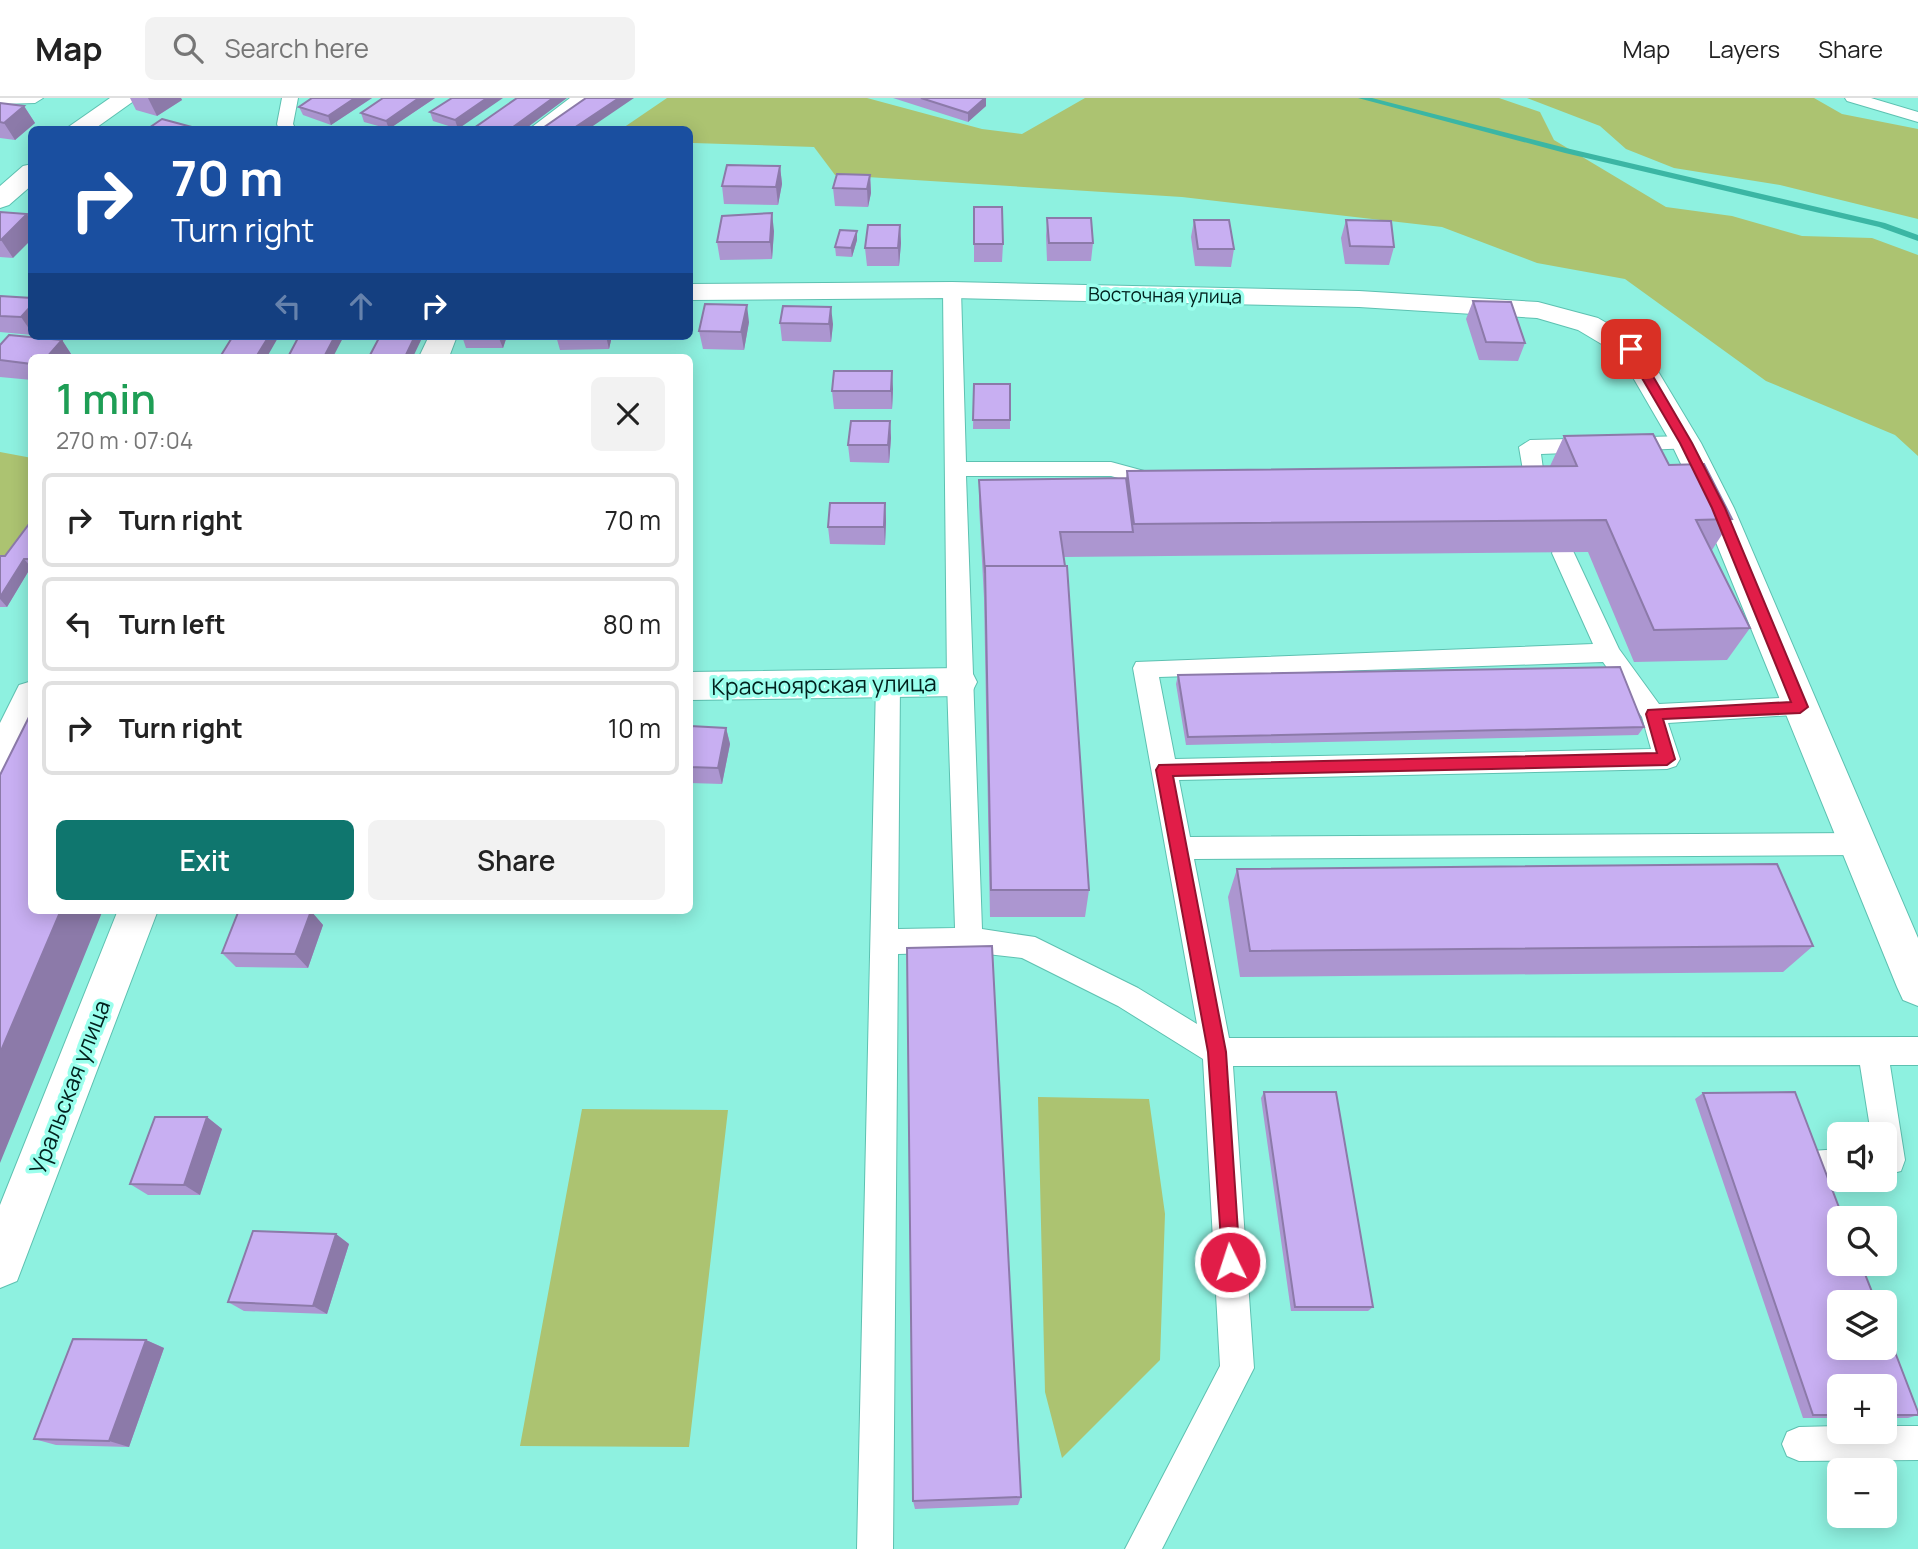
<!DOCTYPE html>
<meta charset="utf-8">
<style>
body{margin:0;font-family:Manrope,sans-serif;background:#f2f2f2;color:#222;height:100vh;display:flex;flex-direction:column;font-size:26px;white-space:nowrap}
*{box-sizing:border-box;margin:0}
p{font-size:23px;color:#767676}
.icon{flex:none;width:38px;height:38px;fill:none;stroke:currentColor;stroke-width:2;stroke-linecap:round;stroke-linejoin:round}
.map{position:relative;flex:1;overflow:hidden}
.drawer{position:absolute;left:28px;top:256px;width:665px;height:560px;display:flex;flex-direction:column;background:#fff;border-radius:10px;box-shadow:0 4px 18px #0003}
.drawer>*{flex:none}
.hud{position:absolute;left:28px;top:28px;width:665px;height:214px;border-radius:10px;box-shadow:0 4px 18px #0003;background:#1a4fa0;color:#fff;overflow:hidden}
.buttons{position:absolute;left:1827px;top:1024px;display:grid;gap:14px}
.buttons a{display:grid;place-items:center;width:70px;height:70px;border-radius:10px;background:#fff;box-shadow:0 4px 18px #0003;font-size:35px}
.pin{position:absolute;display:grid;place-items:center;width:60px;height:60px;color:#fff;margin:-30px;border-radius:14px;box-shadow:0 4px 10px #0006}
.me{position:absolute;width:77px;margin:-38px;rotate:356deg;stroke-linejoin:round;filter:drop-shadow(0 0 5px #0008)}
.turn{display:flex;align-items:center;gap:24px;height:147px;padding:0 28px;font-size:32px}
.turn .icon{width:91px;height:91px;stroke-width:2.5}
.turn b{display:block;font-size:49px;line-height:60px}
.lanes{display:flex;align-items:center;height:66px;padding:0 28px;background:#0003;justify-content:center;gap:35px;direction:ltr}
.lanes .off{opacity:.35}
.round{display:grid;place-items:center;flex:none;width:74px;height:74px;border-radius:10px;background:#f2f2f2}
.headline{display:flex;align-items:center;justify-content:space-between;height:119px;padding:0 28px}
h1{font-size:42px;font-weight:600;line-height:52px;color:#1e9e55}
.cta{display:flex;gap:14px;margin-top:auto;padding:14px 28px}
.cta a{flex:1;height:80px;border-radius:10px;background:#0f766e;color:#fff;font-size:28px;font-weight:600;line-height:80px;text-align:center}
.cta a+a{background:#f2f2f2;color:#222}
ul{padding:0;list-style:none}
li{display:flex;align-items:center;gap:21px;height:94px;margin:0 14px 10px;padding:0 14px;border:4px solid #e0e0e0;border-radius:10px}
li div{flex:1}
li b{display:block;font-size:26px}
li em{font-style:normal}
header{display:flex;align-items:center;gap:42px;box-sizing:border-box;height:98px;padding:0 35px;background:#fff;border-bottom:2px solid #e0e0e0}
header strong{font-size:33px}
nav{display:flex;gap:38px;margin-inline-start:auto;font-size:24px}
.search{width:490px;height:63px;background:#f2f2f2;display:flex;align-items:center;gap:18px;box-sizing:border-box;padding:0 24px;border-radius:10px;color:#767676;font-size:26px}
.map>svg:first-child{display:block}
.green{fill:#acc371}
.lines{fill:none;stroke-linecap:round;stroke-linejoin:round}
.stream{fill:#3bb6a4;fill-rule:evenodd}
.service-casing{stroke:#5dc1b1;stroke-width:2}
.minor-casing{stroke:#5dc1b1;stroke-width:2}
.service{fill:#fff;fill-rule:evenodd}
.minor{fill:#fff;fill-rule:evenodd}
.wall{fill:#ac96d0}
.shaded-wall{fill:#8c7aa9}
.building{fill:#c8aff2;stroke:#8c7aa9;stroke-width:2}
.route{fill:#e11d48;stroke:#92132f;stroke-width:2}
.labels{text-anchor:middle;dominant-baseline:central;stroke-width:7;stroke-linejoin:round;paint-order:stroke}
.far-street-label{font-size:19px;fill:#01211d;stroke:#9bffed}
.street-label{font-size:23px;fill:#01211d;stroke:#9bffed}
</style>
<header>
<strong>Map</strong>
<div class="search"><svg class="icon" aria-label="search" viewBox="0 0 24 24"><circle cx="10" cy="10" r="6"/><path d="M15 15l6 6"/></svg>Search here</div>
<nav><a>Map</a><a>Layers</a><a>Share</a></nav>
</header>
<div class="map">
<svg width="1918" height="1451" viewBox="0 0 1918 1451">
<rect width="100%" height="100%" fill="#8ef1e0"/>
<path class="green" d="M667 0H867L982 31 1022 36 1085 0H1499L1540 14 1554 42 1666 109 1732 118 1802 138 1872 140 1918 157V358L1895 337 1766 283 1625 181 1537 165 1442 129 1182 99 835 77 814 49 693 45 690 52V32H620Z
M1527 0H1814L1842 16 1918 31V121L1780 87 1674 70 1626 51 1600 28Z
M0 354 32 360 31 434 0 464Z
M1038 999 1149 1001 1165 1116 1160 1262 1062 1360 1045 1294Z
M582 1011 728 1012 689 1349 520 1348Z"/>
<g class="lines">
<path class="stream" d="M1358 0H1372L1566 50 1885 125 1918 137V143L1879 129 1565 55Z"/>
<defs>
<path id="service" d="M0 0H43L35 5 0 6Z
M282 0H298L293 26 296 32H279L277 26Z
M570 0H588L547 32H528Z
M1845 0H1871L1918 14V24L1847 3Z
M952 186 961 192 966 364H1111L1170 380 1173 385 1170 390 1162 392 1111 378H966L982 831 1035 839 1138 890 1197 926 1133 570 1136 564 1593 546 1552 455 1555 449H1571L1574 455 1619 551 1659 606 1800 599 1809 602 1812 609 1809 616 1668 625 1680 661 1676 668 1667 671 1179 682 1190 739 1857 735 1866 738 1870 746 1866 754 1857 757 1194 761 1229 940 1918 939V967H1890L1905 1062 1901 1073 1885 1077V1036H1871L1860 967 1233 968 1254 1270 1162 1451H1125L1220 1268 1203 961 1118 908 1022 860 969 854 898 856 893 1451H857L876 585 879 578 888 576 897 578 900 585 898 831 955 830 947 584 943 192ZM1603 564 1642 619 1651 651 1175 661 1159 579Z
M1686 338 1693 340 1696 345 1693 350 1541 356 1544 379 1541 384H1525L1519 349 1530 342Z
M1839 1051V1081L1812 1083 1801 1079 1797 1068 1801 1057 1812 1053Z
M1839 1328V1334H1885V1328H1918V1362L1799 1363 1787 1358 1782 1346 1787 1334 1799 1329Z"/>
<path id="minor" d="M110 0H138L93 32H64Z
M32 66V87L9 107 0 110V88L23 68Z
M952 184 1359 193 1538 204 1598 220 1641 245 1701 345 1734 410 1918 840V908L1903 902 1897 889 1702 410 1671 345 1620 257 1578 232 1537 220 1359 209 952 200 690 202V186Z
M429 238H457L449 259H419Z
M959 570 972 574 977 584 972 594 959 598 690 602V574Z
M32 583V636L13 674 0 678V625L19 587Z
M118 812H158L17 1183 0 1190V1107Z"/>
</defs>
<use href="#service" class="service-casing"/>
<use href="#minor" class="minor-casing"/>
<use href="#service" class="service"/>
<use href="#minor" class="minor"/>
</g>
<path class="wall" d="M130 0H181L182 2 157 18 136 12Z
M372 0 331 27 303 17 299 9Z
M383 0H435L389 31 364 24 361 15Z
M452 0 458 31 433 23 430 14Z
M893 0H986V8L968 24Z
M0 5 24 8 35 25 15 42 0 40Z
M780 68 782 86 778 107 724 106 722 88Z
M870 77 871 95 868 109 835 108 833 90Z
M974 109 1003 146 1002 164H974Z
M0 114 13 160 0 159Z
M1047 120 1093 145 1091 163H1047L1046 138Z
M1194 122 1234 151 1231 169 1195 168 1191 139Z
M1346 122 1394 149 1389 167 1345 166 1341 140Z
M900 127 901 145 899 168H867L865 150Z
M774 133 772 161 720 162 717 144Z
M857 133V142L852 159 836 158 835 149Z
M0 198 32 200V237L0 234Z
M1473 203 1525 245 1518 263 1479 262 1466 221Z
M749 224 744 252 703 251 699 233Z
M780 225 833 226 831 244 782 243Z
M462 238H507L503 250H466Z
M556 238H612L609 251 560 252Z
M62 242 73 259H32V282L0 279V247Z
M974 286 1010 322V331H973Z
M893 291 892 311H834L832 293Z
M890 323 891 340 889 365 850 364 848 347Z
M1564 338 1669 367 1732 421 1712 452 1750 530 1727 562 1634 564 1588 454 1064 459 1089 792 1085 819H990L984 500 979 408V382L1126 380 1127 373 1550 368Z
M885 405 886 423 885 447 830 446 828 429Z
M32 422 31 469 7 509H0V458H5Z
M1178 577 1644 629 1638 637 1186 647 1176 586Z
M690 628 726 630 730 646 722 686 690 685Z
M1237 771 1813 848 1783 874 1240 879 1228 799Z
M311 813 323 827 308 870 236 869 222 855Z
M1264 994 1373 1209 1368 1213H1291L1261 1000Z
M1703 995 1918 1317 1908 1320H1885V1288H1839V1320H1803L1695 1001Z
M207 1019 222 1031 200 1097H148L130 1086Z
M336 1136 349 1146 327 1216 244 1213 228 1204Z
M146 1242 164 1250 129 1349 56 1347 34 1341Z
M1021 1399 1018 1407 915 1411 913 1403Z"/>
<path class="shaded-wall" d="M148 0H181L182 2 157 18Z
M355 0H372L331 27 328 18Z
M419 0H435L389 31 386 23Z
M487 0H503L458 31 455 22Z
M553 0H567L524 32H509Z
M619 0H634L587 32H571Z
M985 0H986V8L968 24V15Z
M24 8 35 25 15 42 4 25Z
M780 68 782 86 778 107 776 89Z
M870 77 871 95 868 109 867 91Z
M772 115 774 133 772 161 770 144Z
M27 116 32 124V141L13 160 1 142Z
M900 127 901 145 899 168 898 150Z
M857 133V142L852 159 851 150Z
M32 207V235L21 219Z
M747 207 749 224 744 252 741 234Z
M831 209 833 226 831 244 829 226Z
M269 238H279L267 259H256Z
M335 238H344L333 259H324Z
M415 238H423L413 259H405Z
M498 238H507L503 250Z
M606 238H612L609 251Z
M62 242 73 259H47Z
M690 265 691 274 690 283Z
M892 273 893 291 892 311 891 293Z
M890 323 891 340 889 365 888 347Z
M885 405 886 423 885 447 884 429Z
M24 461 31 469 7 509 0 501V499Z
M726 630 730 646 722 686 718 670Z
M61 812H103L0 1065V955Z
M311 813 323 827 308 870 295 856Z
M207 1019 222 1031 200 1097 184 1087Z
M336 1136 349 1146 327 1216 313 1208Z
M146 1242 164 1250 129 1349 109 1343Z"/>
<path class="building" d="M312 0H355L328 18 299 9Z
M383 0H419L386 23 361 15Z
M452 0H487L455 22 430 14Z
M517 0H553L509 32H477L474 30Z
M586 0H619L571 32H540Z
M921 0H985L968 15Z
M0 5 24 8 4 25 0 24Z
M162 21 203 32H146Z
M727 67 780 68 776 89 722 88Z
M837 76 870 77 867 91 833 90Z
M974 109H1002L1003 146H974Z
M0 114 27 116 1 142H0Z
M772 115 770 144H717L722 118Z
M1047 120H1091L1093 145H1049Z
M1194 122H1229L1234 151H1198Z
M1346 122 1391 123 1394 149 1350 148Z
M868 127H900L898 150H865Z
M840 132 857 133 851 150 835 149Z
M0 198 32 200V207L21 219 0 218Z
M1473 203 1511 204 1525 245 1486 244Z
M705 206 747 207 741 234 699 233Z
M783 208 831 209 829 226 780 225Z
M9 237 62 242 47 259H32V266L0 262V247Z
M233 238H269L256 259H220Z
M299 238H335L324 259H288Z
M380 238H415L405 259H369Z
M834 273H892L891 293H832Z
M974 286H1010V322H973Z
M851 323H890L888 347H848Z
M1653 336 1669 367 1704 366 1732 421 1696 422 1750 530 1654 532 1606 422 1134 426 1127 373 1577 368 1564 338Z
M1126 380 1133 434H1060L1065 468H985V475L979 382Z
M830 405H885L884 429H828Z
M32 422V461H24L0 499V458H5Z
M985 468H1067L1089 792H991Z
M1620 569 1644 629 1188 639 1178 577Z
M32 613V812H61L0 955V677Z
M690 628 726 630 718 670 690 669Z
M1777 766 1813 848 1250 853 1237 771Z
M239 812H244L311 813 295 856 222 855Z
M992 848 1021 1399 913 1403 907 850Z
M1264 994H1336L1373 1209H1295Z
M1795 994 1843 1120H1839V1166H1861L1876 1204H1839V1250H1885V1228L1918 1314V1317H1885V1288H1839V1317H1813L1703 995Z
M155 1019H207L184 1087 130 1086Z
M253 1133 336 1136 313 1208 228 1204Z
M73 1241 146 1242 109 1343 34 1341Z"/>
<path class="route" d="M1631 247 1637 251 1692 345 1725 410 1808 609 1800 615 1663 621 1675 661 1667 667 1173 678 1226 954 1240 1164 1237 1171 1230 1174 1223 1171 1208 954 1156 672 1159 667 1657 655 1646 616 1648 612 1791 604 1712 410 1680 345 1625 251Z"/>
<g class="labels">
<g class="far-street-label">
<text transform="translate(1165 197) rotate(1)">Восточная улица</text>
</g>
<g class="street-label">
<text transform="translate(824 586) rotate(-1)">Красноярская улица</text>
<text transform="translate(69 989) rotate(-69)">Уральская улица</text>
</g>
</g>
</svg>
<div class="buttons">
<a><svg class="icon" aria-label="sound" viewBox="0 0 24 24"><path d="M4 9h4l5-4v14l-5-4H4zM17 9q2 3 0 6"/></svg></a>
<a><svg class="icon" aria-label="search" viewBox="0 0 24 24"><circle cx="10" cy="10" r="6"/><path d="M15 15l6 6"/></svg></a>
<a><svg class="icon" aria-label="layers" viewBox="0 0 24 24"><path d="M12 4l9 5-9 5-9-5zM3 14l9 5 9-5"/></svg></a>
<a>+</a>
<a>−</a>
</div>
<div class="pin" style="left:1631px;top:251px;background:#d93025"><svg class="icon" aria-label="arrive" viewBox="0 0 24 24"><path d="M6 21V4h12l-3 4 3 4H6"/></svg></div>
<svg class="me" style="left:1230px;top:1164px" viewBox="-20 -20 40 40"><circle r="17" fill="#e11d48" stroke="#fff" stroke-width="3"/><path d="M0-11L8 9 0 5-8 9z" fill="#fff"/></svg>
<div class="hud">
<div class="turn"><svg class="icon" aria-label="right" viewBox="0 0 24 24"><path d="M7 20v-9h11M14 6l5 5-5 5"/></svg><div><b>70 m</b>Turn right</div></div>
<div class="lanes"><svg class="icon off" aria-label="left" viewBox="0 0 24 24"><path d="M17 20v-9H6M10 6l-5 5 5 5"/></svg><svg class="icon off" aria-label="ahead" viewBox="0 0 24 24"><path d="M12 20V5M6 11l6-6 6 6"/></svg><svg class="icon" aria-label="right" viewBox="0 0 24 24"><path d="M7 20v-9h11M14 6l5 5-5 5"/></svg></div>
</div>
<section class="drawer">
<div class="headline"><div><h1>1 min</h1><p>270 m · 07:04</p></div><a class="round"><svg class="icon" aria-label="close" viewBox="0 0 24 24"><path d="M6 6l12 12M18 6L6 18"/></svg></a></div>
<ul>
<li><svg class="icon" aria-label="right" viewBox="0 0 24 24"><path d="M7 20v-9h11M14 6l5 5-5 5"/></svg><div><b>Turn right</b></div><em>70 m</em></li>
<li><svg class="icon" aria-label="left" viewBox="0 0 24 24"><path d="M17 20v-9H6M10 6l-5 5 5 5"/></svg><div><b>Turn left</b></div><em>80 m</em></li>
<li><svg class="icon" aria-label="right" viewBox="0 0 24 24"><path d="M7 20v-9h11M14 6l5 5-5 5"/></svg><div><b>Turn right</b></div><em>10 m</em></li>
</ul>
<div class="cta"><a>Exit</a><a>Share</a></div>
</section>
</div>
